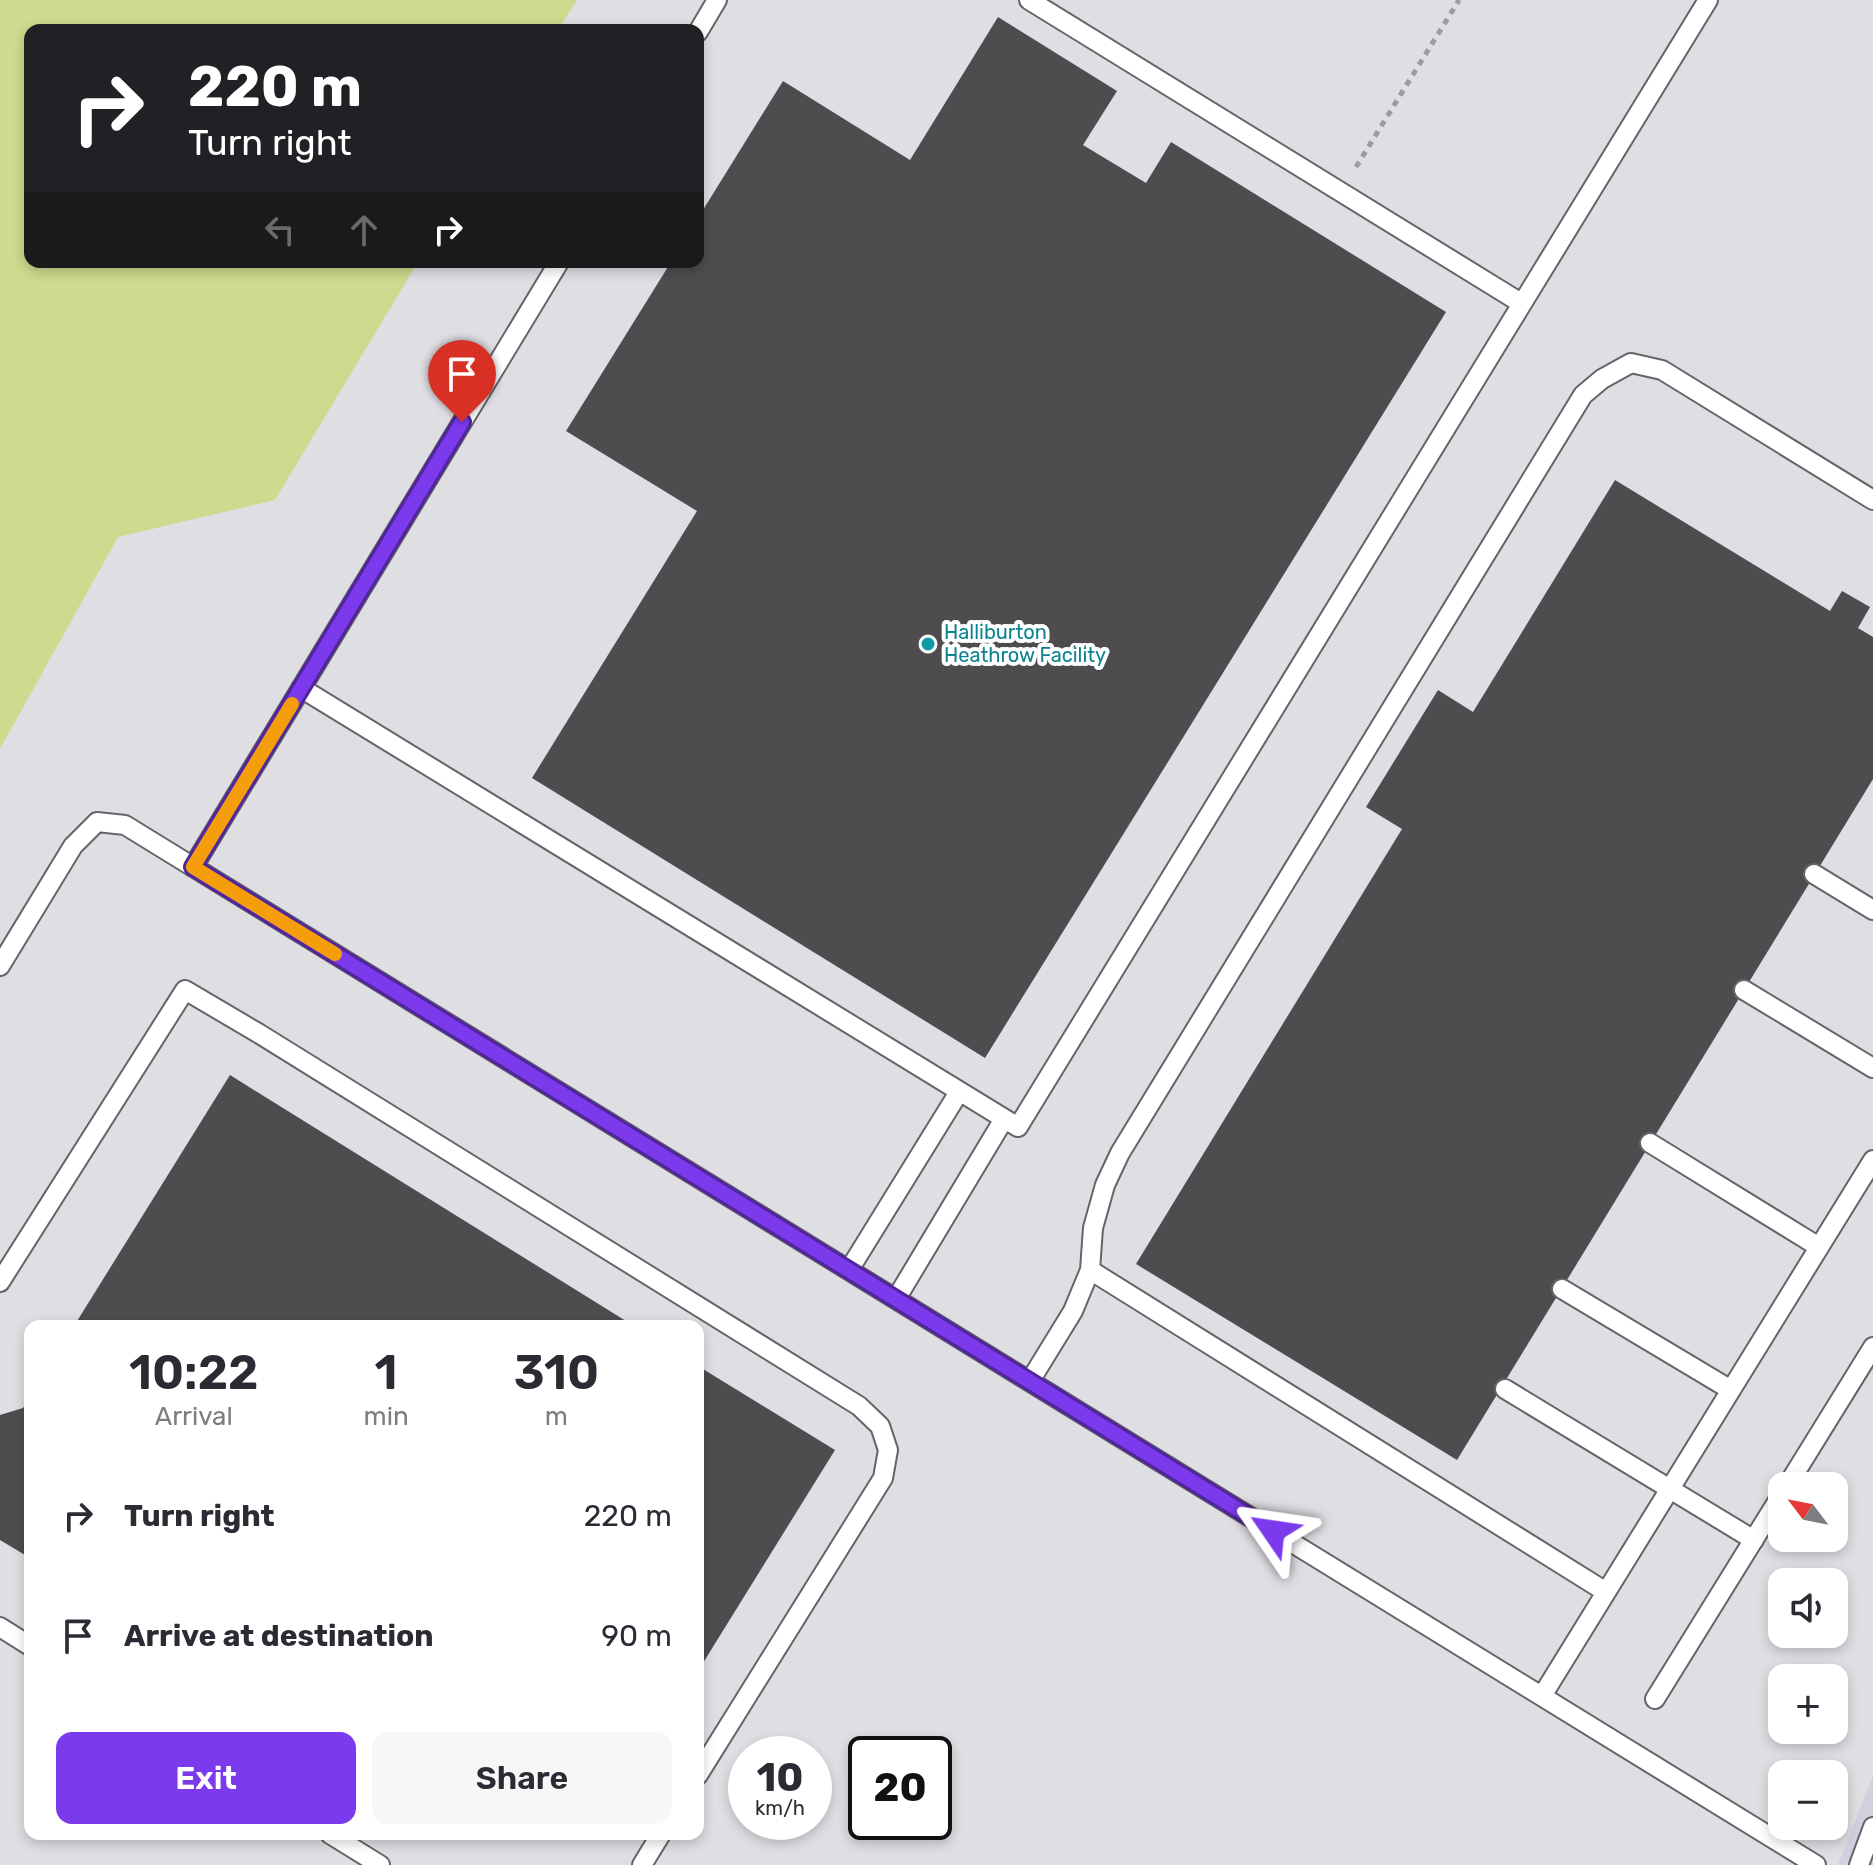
<!DOCTYPE html>
<meta charset="utf-8">
<style>
body{margin:0;font-family:Rubik,sans-serif;background:#f7f7f7;color:#2b2b33;height:100vh;display:flex;flex-direction:column;font-size:30px;white-space:nowrap}
*{box-sizing:border-box;margin:0}
p{font-size:26px;color:#7c7c81}
.icon{flex:none;width:44px;height:44px;fill:none;stroke:currentColor;stroke-width:2;stroke-linecap:round;stroke-linejoin:round}
.map{position:relative;flex:1;overflow:hidden}
.panel{position:absolute;left:24px;top:1320px;width:680px;height:520px;display:flex;flex-direction:column;background:#fff;border-radius:16px;box-shadow:0 4px 12px #0003}
.panel>*{flex:none}
.banner{position:absolute;left:24px;top:24px;width:680px;height:244px;border-radius:16px;box-shadow:0 4px 12px #0003;background:#202124;color:#fff;overflow:hidden}
.needle{width:52px;rotate:302deg}
.tools{position:absolute;left:1768px;top:1472px;display:grid;gap:16px}
.tools a{display:grid;place-items:center;width:80px;height:80px;border-radius:16px;background:#fff;box-shadow:0 4px 12px #0003;font-size:40px}
.speed{position:absolute;left:728px;top:1736px;display:flex;gap:16px;font-size:40px;font-weight:700;text-align:center}
.speed>*{display:grid;place-content:center;width:104px;height:104px;border-radius:50%;background:#fff;box-shadow:0 4px 12px #0003;line-height:1}
.speed small{font-size:20px;font-weight:400}
.speed .limit{border:4px solid #111;border-radius:12px;background:#fff;color:#111}
.pin{position:absolute;display:grid;place-items:center;width:68px;height:68px;color:#fff;margin:-82px -34px;border-radius:50% 50% 50% 0;rotate:-45deg;box-shadow:0 0 8px #0007}
.pin .icon{rotate:45deg}
.me{position:absolute;width:88px;margin:-44px;rotate:302deg;stroke-linejoin:round;filter:drop-shadow(0 0 6px #0008)}
.turn{display:flex;align-items:center;gap:28px;height:168px;padding:0 32px;font-size:36px}
.turn .icon{width:104px;height:104px;stroke-width:2.5}
.turn b{display:block;font-size:56px;line-height:68px}
.lanes{display:flex;align-items:center;height:76px;padding:0 32px;background:#0003;justify-content:center;gap:40px;direction:ltr}
.lanes .off{opacity:.35}
.eta{display:flex;justify-content:space-evenly;align-items:center;height:136px;text-align:center}
.eta b{font-size:48px;font-weight:600;line-height:56px}
.primary-button{display:flex;gap:16px;margin-top:auto;padding:16px 32px}
.primary-button a{flex:1;height:92px;border-radius:16px;background:#7c3aed;color:#fff;font-size:32px;font-weight:600;line-height:92px;text-align:center}
.primary-button a+a{background:#f7f7f7;color:#2b2b33}
ul{padding:0;list-style:none}
li{display:flex;align-items:center;gap:24px;height:120px;padding:0 32px}
li div{flex:1}
li b{display:block;font-size:30px}
li em{font-style:normal}
.map>svg:first-child{display:block}
.built{fill:#d0d1dd}
.green{fill:#cfda8e}
.building{fill:#4f4c50}
.lines{fill:none;stroke-linecap:round;stroke-linejoin:round}
.service-casing{stroke:#646569;stroke-width:22}
.path{stroke:#9c9ca0;stroke-width:5;stroke-dasharray:6 6;stroke-linecap:butt}
.service{stroke:#fff;stroke-width:18}
.route-casing{stroke:#51269a;stroke-width:20}
.route{stroke:#7c3aed;stroke-width:14}
.slow{stroke:#f59e0b;stroke-width:14}
.culture-dot{fill:#0f9aa8;stroke:#fff;stroke-width:3}
.labels{text-anchor:middle;dominant-baseline:central;stroke-width:8;stroke-linejoin:round;paint-order:stroke}
.culture-label{font-size:20px;fill:#0d838f;stroke:#fff;text-anchor:start}
</style>
<div class="map">
<svg width="1873" height="1865" viewBox="0 0 1873 1865">
<rect width="100%" height="100%" fill="#dedee3"/>
<path class="built" d="M1873 1776V1865H1838Z"/>
<path class="green" d="M0 0H577L558 30H30V262H418L275 500 118 537 0 749Z"/>
<path class="building" d="M998 17 1117 91 1083 145 1146 183 1171 142 1446 312 985 1058 532 778 697 511 566 431 671 262H698V218L783 81 910 160Z
M1615 480 1830 611 1842 591 1870 607 1858 628 1873 637V779L1457 1460 1136 1264 1402 829 1366 807 1438 690 1473 712Z
M230 1075 634 1326H74Z
M698 1366 835 1450 698 1671Z
M30 1397V1558L0 1540V1415L23 1408Z"/>
<g class="lines">
<defs>
<path id="service" d="M1029 0 1521 303
M698 32 717 0
M301 688 1018 1127 1708 0
M193 867 559 262
M1814 874 1873 910
M0 966 73 846 97 822 125 825 1816 1865
M1744 990 1873 1068
M1650 1143 1819 1247
M849 1270 959 1092
M1090 1270 1606 1592
M0 1282 185 990 258 1033 859 1406 880 1426 888 1450 883 1478 698 1775
M1562 1289 1731 1390
M896 1299 1004 1119
M1030 1381 1073 1311 1090 1270 1093 1228 1105 1185 1120 1153 1583 395 1602 379 1631 363 1662 370 1873 500
M1505 1389 1754 1540
M1787 1486 1873 1347
M0 1627 30 1646
M1542 1696 1873 1160
M1655 1699 1782 1494
M330 1834 380 1865
M642 1865 661 1834
M1859 1865 1873 1827"/>
</defs>
<use href="#service" class="service-casing"/>
<path class="path" d="M1356 167 1459 0"/>
<use href="#service" class="service"/>
</g>
<g class="lines">
<defs>
<path id="route" d="M462 422 193 867 1273 1531"/>
</defs>
<use href="#route" class="route-casing"/>
<use href="#route" class="route"/>
<path class="slow" d="M292 704 193 867 335 954"/>
</g>
<circle class="culture-dot" cx="928" cy="644" r="8"/>
<g class="labels">
<g class="culture-label">
<text x="944" y="632">Halliburton<tspan x="944" dy="23">Heathrow Facility</tspan></text>
</g>
</g>
</svg>
<div class="tools">
<a><svg class="needle" viewBox="-14 -14 28 28"><path d="M0-13l5 13h-10z" fill="#e53935"/><path d="M0 13l5-13h-10z" fill="#7c7c81"/></svg></a>
<a><svg class="icon" aria-label="sound" viewBox="0 0 24 24"><path d="M4 9h4l5-4v14l-5-4H4zM17 9q2 3 0 6"/></svg></a>
<a>+</a>
<a>−</a>
</div>
<div class="speed"><div>10<small>km/h</small></div><div class="limit">20</div></div>
<div class="pin" style="left:462px;top:422px;background:#d93025"><svg class="icon" aria-label="arrive" viewBox="0 0 24 24"><path d="M6 21V4h12l-3 4 3 4H6"/></svg></div>
<svg class="me" style="left:1273px;top:1531px" viewBox="-20 -20 40 40"><path d="M0-17L14 15 0 8-14 15z" fill="#7c3aed" stroke="#fff" stroke-width="4"/></svg>
<div class="banner">
<div class="turn"><svg class="icon" aria-label="right" viewBox="0 0 24 24"><path d="M7 20v-9h11M14 6l5 5-5 5"/></svg><div><b>220 m</b>Turn right</div></div>
<div class="lanes"><svg class="icon off" aria-label="left" viewBox="0 0 24 24"><path d="M17 20v-9H6M10 6l-5 5 5 5"/></svg><svg class="icon off" aria-label="ahead" viewBox="0 0 24 24"><path d="M12 20V5M6 11l6-6 6 6"/></svg><svg class="icon" aria-label="right" viewBox="0 0 24 24"><path d="M7 20v-9h11M14 6l5 5-5 5"/></svg></div>
</div>
<section class="panel">
<div class="eta">
<div><b>10:22</b><p>Arrival</p></div>
<div><b>1</b><p>min</p></div>
<div><b>310</b><p>m</p></div>
</div>
<ul>
<li><svg class="icon" aria-label="right" viewBox="0 0 24 24"><path d="M7 20v-9h11M14 6l5 5-5 5"/></svg><div><b>Turn right</b></div><em>220 m</em></li>
<li><svg class="icon" aria-label="arrive" viewBox="0 0 24 24"><path d="M6 21V4h12l-3 4 3 4H6"/></svg><div><b>Arrive at destination</b></div><em>90 m</em></li>
</ul>
<div class="primary-button"><a>Exit</a><a>Share</a></div>
</section>
</div>
